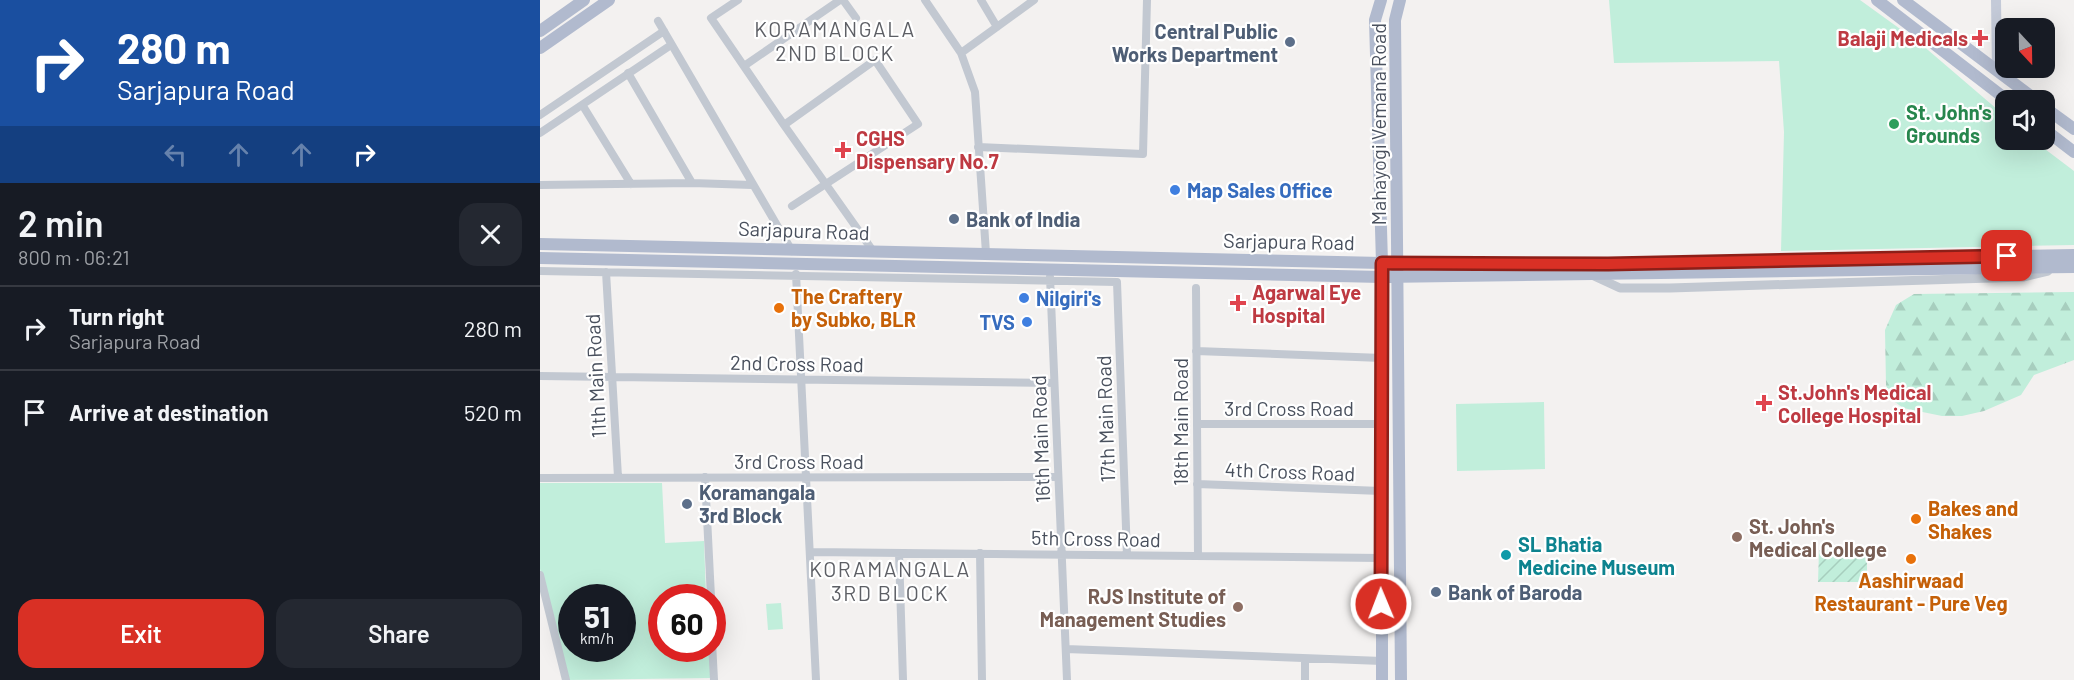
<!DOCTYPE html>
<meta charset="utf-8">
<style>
body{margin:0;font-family:Barlow,sans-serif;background:#242831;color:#f1f3f6;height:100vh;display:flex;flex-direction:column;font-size:22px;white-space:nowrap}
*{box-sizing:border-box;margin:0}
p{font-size:20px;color:#9ea1a6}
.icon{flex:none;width:33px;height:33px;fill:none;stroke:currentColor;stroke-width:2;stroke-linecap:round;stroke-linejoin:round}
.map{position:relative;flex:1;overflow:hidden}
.sheet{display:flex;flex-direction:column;background:#171b24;width:540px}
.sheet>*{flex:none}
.hud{background:#1a4fa0;color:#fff;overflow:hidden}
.needle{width:39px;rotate:158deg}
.tools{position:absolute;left:1455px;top:18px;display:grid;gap:12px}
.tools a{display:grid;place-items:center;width:60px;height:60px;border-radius:12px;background:#171b24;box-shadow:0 6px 24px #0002;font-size:30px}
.speed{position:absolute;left:18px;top:584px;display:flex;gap:12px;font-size:30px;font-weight:700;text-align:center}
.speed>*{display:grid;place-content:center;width:78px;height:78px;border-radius:50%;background:#171b24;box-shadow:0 6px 24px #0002;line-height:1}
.speed small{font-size:15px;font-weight:400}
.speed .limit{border:9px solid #d22;background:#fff;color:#111}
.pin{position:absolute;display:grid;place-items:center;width:51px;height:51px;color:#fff;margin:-26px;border-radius:12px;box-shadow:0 3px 9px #0006}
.me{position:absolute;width:66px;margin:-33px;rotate:359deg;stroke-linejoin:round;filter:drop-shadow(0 0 4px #0008)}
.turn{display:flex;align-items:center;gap:21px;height:126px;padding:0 18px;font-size:27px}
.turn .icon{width:78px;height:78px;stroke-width:2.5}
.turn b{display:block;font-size:42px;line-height:51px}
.lanes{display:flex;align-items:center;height:57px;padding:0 18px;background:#0003;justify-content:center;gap:30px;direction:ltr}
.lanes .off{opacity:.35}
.round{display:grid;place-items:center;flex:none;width:63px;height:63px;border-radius:18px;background:#242831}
.summary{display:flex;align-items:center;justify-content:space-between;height:102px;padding:0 18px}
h1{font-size:36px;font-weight:600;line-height:45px}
.primary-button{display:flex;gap:12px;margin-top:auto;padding:12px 18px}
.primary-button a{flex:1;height:69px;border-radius:18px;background:#d93025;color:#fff;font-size:24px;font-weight:600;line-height:69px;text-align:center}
.primary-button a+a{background:#242831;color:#f1f3f6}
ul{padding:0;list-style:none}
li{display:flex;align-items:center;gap:18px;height:84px;padding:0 18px;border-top:2px solid #363941}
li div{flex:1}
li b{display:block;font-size:22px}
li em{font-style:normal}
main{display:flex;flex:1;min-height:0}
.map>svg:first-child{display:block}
.green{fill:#c1eedb;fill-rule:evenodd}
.forest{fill:url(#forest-firs)}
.garden{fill:url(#garden-furrows)}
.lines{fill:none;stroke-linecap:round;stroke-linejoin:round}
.minor{stroke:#c2c8d1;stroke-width:8}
.tertiary{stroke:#c2c8d1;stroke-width:9}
.secondary{stroke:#c4cad8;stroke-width:10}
.primary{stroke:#b1bace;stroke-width:12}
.route-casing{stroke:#8d1f18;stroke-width:15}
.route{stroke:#d93025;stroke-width:10}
.health-dot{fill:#e0444e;stroke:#fff;stroke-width:2}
.service-dot{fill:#5c6f8a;stroke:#fff;stroke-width:2}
.leisure-dot{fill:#2e9e5b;stroke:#fff;stroke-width:2}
.shop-dot{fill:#3f7fe0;stroke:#fff;stroke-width:2}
.food-dot{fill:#e8710a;stroke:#fff;stroke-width:2}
.education-dot{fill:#8d6e63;stroke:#fff;stroke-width:2}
.culture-dot{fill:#0f9aa8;stroke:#fff;stroke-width:2}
.labels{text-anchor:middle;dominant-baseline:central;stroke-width:4.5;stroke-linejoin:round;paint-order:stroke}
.service-label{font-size:20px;font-weight:bold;fill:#4e5e75;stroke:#fff;text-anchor:start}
.health-label{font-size:20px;font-weight:bold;fill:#be3a42;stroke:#fff;text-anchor:start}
.leisure-label{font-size:20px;font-weight:bold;fill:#27864d;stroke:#fff;text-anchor:start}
.street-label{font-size:20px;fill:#49505d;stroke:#fff}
.shop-label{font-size:20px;font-weight:bold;fill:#366cbe;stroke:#fff;text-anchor:start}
.food-label{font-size:20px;font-weight:bold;fill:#c56008;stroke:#fff;text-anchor:start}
.education-label{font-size:20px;font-weight:bold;fill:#785e54;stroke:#fff;text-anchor:start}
.culture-label{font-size:20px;font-weight:bold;fill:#0d838f;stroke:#fff;text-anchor:start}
.neighbourhood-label{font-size:21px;letter-spacing:1.5px;fill:#5d5f65;stroke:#fff}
</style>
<main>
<section class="sheet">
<div class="hud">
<div class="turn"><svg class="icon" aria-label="right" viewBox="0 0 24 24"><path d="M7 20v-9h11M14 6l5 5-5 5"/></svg><div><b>280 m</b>Sarjapura Road</div></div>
<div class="lanes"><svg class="icon off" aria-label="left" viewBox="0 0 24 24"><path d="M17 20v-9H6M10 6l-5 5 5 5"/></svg><svg class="icon off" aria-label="ahead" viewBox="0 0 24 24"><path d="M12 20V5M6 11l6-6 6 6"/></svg><svg class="icon off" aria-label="ahead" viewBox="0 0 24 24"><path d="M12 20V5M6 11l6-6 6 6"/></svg><svg class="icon" aria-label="right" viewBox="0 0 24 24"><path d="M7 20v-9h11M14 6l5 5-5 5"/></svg></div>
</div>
<div class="summary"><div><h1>2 min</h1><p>800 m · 06:21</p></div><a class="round"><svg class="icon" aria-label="close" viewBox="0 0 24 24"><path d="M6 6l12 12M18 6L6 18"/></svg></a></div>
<ul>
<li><svg class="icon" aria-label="right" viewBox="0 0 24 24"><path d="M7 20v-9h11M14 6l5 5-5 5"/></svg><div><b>Turn right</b><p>Sarjapura Road</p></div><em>280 m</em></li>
<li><svg class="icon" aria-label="arrive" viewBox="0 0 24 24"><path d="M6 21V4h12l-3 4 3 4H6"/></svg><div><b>Arrive at destination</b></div><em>520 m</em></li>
</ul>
<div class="primary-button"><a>Exit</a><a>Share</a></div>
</section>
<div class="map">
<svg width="1534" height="680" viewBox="0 0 1534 680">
<defs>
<pattern id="forest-firs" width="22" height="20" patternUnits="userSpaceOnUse" patternTransform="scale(1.5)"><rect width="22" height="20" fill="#c1eedb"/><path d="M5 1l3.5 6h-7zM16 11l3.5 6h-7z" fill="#a7cebe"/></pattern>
<pattern id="garden-furrows" width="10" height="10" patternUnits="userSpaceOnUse" patternTransform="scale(1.5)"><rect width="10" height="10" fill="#c1eedb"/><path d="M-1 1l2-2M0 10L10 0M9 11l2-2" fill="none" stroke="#a7cebe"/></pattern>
</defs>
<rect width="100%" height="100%" fill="#f3f1f0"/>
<path class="green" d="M1069 0H1320L1381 44 1465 116 1466 140H1493L1534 171V245L1241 251 1244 132 1239 61 1074 63Z
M1004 402 1005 469 917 471 916 404Z
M0 483H122L125 543 164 541 166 597H122V648H169L171 678 27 680 0 569ZM32 597H82V648H32Z
M241 603 243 629 228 630 226 604Z"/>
<path class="forest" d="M1534 292V360L1494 375 1481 395 1444 411 1422 416H1402L1363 408 1351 399 1346 385 1345 330 1356 305 1374 294Z"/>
<path class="garden" d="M1279 550H1327V582H1278Z"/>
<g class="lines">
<path class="minor" d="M198 0 171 18 244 125
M303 0 316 18
M385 0 421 53 435 92 446 253
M441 0 457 27
M118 21 252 251
M421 53 494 0
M204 66 300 0
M88 73 152 183
M43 106 91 184
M0 115 124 31
M0 133 131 45
M438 147 603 154 607 0
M0 185 152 183 212 185
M252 206 378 124 335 60 244 125 333 251
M0 271 577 282 587 555
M66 272 78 477
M256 274 276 680
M510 277 527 680
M656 288 658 556
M656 351 842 358
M0 376 514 383
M657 424H841
M165 477 171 597
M0 478 518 477
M657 484 841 491
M271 552 841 558
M359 553 363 680
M440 553 442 680
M0 575 26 680
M172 642 174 680
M526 649 842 661
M765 680V659"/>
<path class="tertiary" d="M1054 276 1080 288H1130L1483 277 1508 271"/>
<path class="secondary" d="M1456 0 1457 71"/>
<path class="primary" d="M841 0 835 20 842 263V680
M860 0 855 20 861 680
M1337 0 1467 100
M1363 0 1496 100
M0 31 44 0
M0 48 69 0
M1504 107 1534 129
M1504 129 1534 152
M0 244 842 263 1068 264 1534 255
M0 258 842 277 1534 267"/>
</g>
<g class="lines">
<defs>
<path id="route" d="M841 604 842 263 1068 264 1467 256"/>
</defs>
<use href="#route" class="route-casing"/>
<use href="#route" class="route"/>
</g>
<g class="health-dot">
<path d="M1437 29h6v6h6v6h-6v6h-6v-6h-6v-6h6z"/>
<path d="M300 141h6v6h6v6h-6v6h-6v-6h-6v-6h6z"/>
<path d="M695 294h6v6h6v6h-6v6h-6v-6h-6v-6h6z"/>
<path d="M1221 394h6v6h6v6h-6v6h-6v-6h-6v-6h6z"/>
</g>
<g class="service-dot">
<circle cx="750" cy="42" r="6"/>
<circle cx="414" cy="219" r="6"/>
<circle cx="147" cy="504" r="6"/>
<circle cx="896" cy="592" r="6"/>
</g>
<circle class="leisure-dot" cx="1354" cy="124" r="6"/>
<g class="shop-dot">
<circle cx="635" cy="190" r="6"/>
<circle cx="484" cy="298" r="6"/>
<circle cx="487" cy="322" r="6"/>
</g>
<g class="food-dot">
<circle cx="239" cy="308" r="6"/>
<circle cx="1376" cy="519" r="6"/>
<circle cx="1371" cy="559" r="6"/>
</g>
<g class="education-dot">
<circle cx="1197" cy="537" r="6"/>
<circle cx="698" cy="607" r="6"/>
</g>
<circle class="culture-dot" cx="966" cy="555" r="6"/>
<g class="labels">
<g class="service-label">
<text x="738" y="31" text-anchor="end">Central Public<tspan x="738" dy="23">Works Department</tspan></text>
<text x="426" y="219">Bank of India</text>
<text x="159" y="492">Koramangala<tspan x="159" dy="23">3rd Block</tspan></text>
<text x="908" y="592">Bank of Baroda</text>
</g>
<g class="health-label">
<text x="1428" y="38" text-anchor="end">Balaji Medicals</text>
<text x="316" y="138">CGHS<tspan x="316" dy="23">Dispensary No.7</tspan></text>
<text x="712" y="292">Agarwal Eye<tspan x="712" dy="23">Hospital</tspan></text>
<text x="1238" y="392">St.John's Medical<tspan x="1238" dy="23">College Hospital</tspan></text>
</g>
<g class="leisure-label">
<text x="1366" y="112">St. John's<tspan x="1366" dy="23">Grounds</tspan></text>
</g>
<g class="street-label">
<text transform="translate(838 124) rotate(-90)">Mahayogi Vemana Road</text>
<text transform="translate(264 230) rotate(2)">Sarjapura Road</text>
<text transform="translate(749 241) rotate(1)">Sarjapura Road</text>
<text transform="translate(257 363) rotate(1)">2nd Cross Road</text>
<text transform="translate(55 376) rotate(-93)">11th Main Road</text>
<text x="749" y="408">3rd Cross Road</text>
<text transform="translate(565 419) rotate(-92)">17th Main Road</text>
<text transform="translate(640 422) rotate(-90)">18th Main Road</text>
<text transform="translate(500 439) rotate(-92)">16th Main Road</text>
<text x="259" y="461">3rd Cross Road</text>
<text transform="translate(750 471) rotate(2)">4th Cross Road</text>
<text transform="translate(556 538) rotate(1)">5th Cross Road</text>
</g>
<g class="shop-label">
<text x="647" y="190">Map Sales Office</text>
<text x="496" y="298">Nilgiri's</text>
<text x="475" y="322" text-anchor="end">TVS</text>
</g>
<g class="food-label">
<text x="251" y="296">The Craftery<tspan x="251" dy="23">by Subko, BLR</tspan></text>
<text x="1388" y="508">Bakes and<tspan x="1388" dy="23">Shakes</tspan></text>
<text x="1371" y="580" text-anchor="middle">Aashirwaad<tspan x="1371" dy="23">Restaurant - Pure Veg</tspan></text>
</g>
<g class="education-label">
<text x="1209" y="526">St. John's<tspan x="1209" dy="23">Medical College</tspan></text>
<text x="686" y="596" text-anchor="end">RJS Institute of<tspan x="686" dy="23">Management Studies</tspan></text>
</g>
<g class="culture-label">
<text x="978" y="544">SL Bhatia<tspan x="978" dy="23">Medicine Museum</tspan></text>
</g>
<g class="neighbourhood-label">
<text x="295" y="28">KORAMANGALA<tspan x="295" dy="24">2ND BLOCK</tspan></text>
<text x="350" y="568">KORAMANGALA<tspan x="350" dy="24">3RD BLOCK</tspan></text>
</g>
</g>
</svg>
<div class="tools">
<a><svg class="needle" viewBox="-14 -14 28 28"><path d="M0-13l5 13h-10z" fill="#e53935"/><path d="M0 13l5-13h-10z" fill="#9ea1a6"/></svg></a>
<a><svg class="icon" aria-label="sound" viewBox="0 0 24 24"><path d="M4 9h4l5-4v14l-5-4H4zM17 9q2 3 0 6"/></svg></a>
</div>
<div class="speed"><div>51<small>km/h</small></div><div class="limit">60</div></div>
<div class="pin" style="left:1467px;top:256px;background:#d93025"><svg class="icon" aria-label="arrive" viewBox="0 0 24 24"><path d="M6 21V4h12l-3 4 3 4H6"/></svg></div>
<svg class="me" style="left:841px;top:604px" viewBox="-20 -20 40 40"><circle r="17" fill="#d93025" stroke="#fff" stroke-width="3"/><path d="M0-11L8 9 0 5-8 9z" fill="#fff"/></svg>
</div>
</main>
